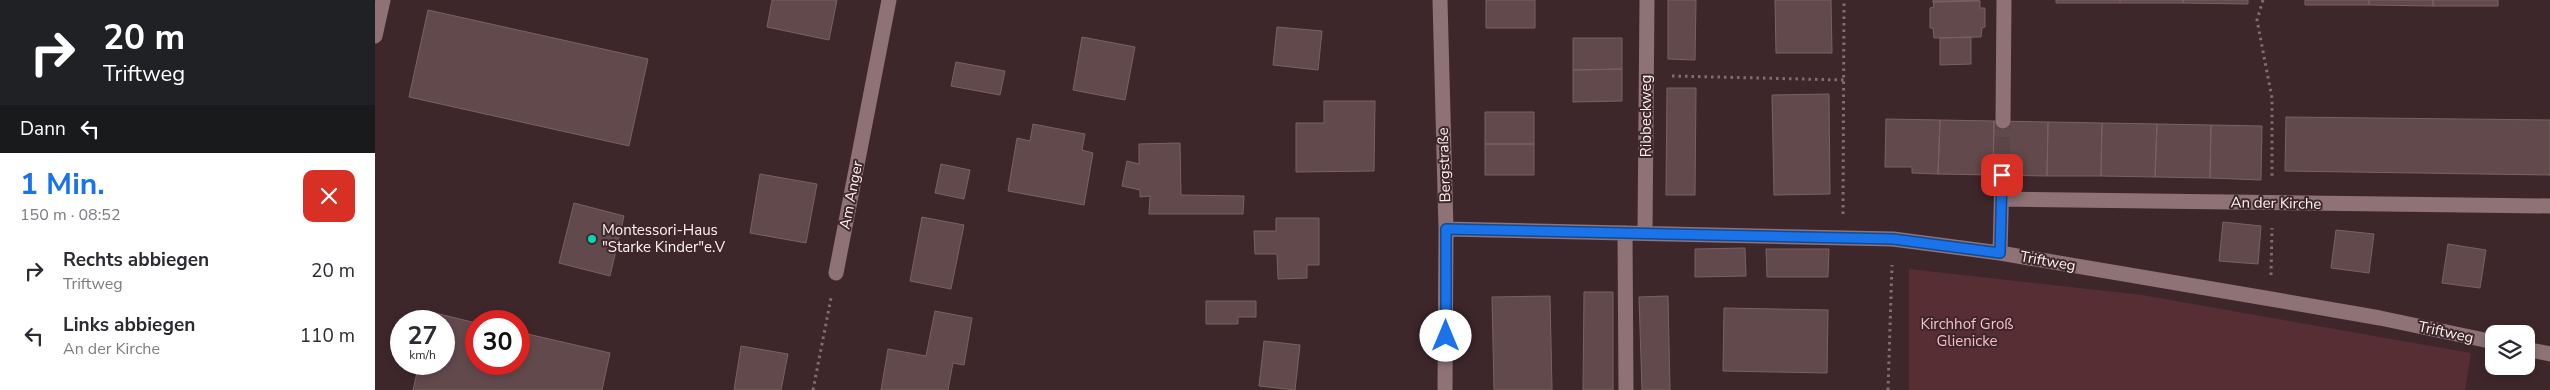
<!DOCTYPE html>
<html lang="de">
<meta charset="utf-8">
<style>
body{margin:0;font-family:"Nunito Sans",sans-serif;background:#f2f2f3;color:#2b2b33;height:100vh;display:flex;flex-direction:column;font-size:19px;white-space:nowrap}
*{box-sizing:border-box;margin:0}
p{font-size:16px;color:#7c7c81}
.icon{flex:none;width:28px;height:28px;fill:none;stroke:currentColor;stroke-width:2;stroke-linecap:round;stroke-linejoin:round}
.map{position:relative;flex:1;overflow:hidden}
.details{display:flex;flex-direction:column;background:#fff;width:375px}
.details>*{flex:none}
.hud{background:#202124;color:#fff;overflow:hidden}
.fabs{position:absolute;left:2110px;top:325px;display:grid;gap:10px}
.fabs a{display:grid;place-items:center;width:50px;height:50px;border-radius:10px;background:#fff;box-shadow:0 2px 8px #0003;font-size:25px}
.speed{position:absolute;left:15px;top:310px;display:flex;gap:10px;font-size:25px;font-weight:700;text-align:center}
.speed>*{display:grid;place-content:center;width:65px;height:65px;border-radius:50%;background:#fff;box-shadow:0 2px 8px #0003;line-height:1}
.speed small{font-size:12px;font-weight:400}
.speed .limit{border:8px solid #d22;background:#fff;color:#111}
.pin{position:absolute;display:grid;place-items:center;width:42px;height:42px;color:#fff;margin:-21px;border-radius:10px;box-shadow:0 2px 8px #0006}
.me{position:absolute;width:55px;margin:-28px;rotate:0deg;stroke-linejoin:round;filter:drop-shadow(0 0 4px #0008)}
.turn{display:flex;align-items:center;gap:18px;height:105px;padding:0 20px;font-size:22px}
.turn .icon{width:65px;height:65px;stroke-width:2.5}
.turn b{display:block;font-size:35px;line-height:42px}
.then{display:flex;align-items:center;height:48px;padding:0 20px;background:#0003;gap:10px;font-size:19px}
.round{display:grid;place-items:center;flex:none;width:52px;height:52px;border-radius:10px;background:#f2f2f3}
.summary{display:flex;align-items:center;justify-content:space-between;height:85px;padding:0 20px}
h1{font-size:30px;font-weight:700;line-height:38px;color:#1a73e8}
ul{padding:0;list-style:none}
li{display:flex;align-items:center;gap:15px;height:65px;padding:0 20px}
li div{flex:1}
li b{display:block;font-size:19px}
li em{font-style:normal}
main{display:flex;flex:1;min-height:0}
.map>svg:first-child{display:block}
.green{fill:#582e35}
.building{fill:#62494c;stroke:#7b6164}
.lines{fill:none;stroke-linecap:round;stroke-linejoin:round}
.minor-tunnel{stroke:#5b4549;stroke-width:15;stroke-dasharray:15 8;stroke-linecap:butt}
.path{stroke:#826e72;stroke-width:3;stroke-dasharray:2.5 4;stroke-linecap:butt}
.minor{stroke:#8e7276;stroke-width:15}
.route-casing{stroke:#114b97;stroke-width:12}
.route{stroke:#1a73e8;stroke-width:9}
.poi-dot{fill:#00d5b7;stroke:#3e272b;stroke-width:2}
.labels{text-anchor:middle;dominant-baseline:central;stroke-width:4;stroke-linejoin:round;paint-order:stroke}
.street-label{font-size:15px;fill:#fef1f3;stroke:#3e272b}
.poi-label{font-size:15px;fill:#fef1f3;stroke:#3e272b;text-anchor:start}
.park-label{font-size:15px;fill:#fbbec6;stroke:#3e272b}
</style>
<main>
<section class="details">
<div class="hud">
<div class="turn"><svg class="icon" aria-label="right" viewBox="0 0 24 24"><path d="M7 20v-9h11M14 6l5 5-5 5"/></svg><div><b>20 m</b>Triftweg</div></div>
<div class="then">Dann<svg class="icon" aria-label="left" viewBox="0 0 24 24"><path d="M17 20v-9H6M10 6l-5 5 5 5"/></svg></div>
</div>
<div class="summary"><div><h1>1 Min.</h1><p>150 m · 08:52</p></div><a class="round" style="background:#d93025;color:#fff"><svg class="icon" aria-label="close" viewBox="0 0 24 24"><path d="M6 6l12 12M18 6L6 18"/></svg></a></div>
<ul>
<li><svg class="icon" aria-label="right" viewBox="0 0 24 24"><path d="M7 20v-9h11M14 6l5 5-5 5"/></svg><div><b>Rechts abbiegen</b><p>Triftweg</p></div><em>20 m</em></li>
<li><svg class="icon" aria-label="left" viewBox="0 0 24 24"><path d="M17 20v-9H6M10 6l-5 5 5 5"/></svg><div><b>Links abbiegen</b><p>An der Kirche</p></div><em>110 m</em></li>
</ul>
</section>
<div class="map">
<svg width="2175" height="390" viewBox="0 0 2175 390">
<rect width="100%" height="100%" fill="#3e272b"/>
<path class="green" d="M1534 269 1767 295 2096 353 2090 390H1534Z"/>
<path class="building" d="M397 0H462L454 40 392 27Z
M1111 0H1160V28H1111Z
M1293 0H1321L1320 60 1293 59Z
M1400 0H1456L1457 53H1401Z
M1558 0H1605L1558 2Z
M1681 0H1745V3H1681Z
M1745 0H1808V3H1745Z
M1808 0H1873V4L1808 3Z
M1930 0H1994V5H1930Z
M1994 0H2058V6L1994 5Z
M2058 0H2123V6H2058Z
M1605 1V8H1610V27L1607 28 1606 37 1559 38 1558 28H1555V8L1559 7 1558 2Z
M53 10 273 59 254 146 34 97Z
M902 27 947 31 943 70 898 65Z
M707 37 760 47 750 100 698 90Z
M1596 37V64L1565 65V38Z
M1198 38H1247V69L1198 70Z
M581 62 630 71 625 95 576 86Z
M1247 69V101L1198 102V70Z
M1292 88H1321L1320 195H1291Z
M1454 94 1455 194 1399 195 1397 95Z
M949 101H1000L999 171 921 172V123H949Z
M1110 112H1159V144H1110Z
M1911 117 2175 120V175L1910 171Z
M1511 119 1565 120 1563 174 1537 173V167H1510Z
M1565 120 1619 121 1618 175 1563 174Z
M1619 121 1673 122 1672 176 1618 175Z
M1673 122 1727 123 1726 176H1672Z
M1727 123 1782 124 1780 177 1726 176Z
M658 124 710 134 707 150 718 153 709 205 633 191 642 138 655 141Z
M1782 124 1836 125 1835 178 1780 177Z
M1836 125 1887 126 1886 180 1835 178Z
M805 143 806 195 869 196 868 214H774L775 196 765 197V190L747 186 752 161 764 164V144Z
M1110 144H1159V175H1110Z
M566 164 595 170 589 199 560 193Z
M385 174 442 184 431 243 375 233Z
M199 203 249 216 235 276 184 263Z
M547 217 589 225 576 289 535 281Z
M901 218H944V265H932V278L903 279 902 254H880L879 231H901Z
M1848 222 1886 226 1883 264 1844 261Z
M1961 230 1999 234 1994 273 1956 268Z
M2073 244 2111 250 2105 288 2067 283Z
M1370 248 1371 276 1320 277V249Z
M1391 249H1454L1453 277H1392Z
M1209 292H1238V390H1208Z
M1175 296 1177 390H1119L1117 297Z
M1293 296 1295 390H1267L1264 297Z
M831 301H881V317H863V324H831Z
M1349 308 1453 310 1452 373 1348 371Z
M560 311 597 318 589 365 578 363 573 390H506L513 349 551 356Z
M56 312 101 323V364H144V332L235 353 227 390H38L44 364H69V321H54Z
M889 341 925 345 920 390 884 386Z
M366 346 413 354 406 390H359Z"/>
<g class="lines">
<path class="minor-tunnel" d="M1627 175 1628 121"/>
<path class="path" d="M1888 0 1882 20 1897 98V177
M1297 76 1469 80
M1468 214 1469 0
M1896 275 1897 228
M438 390 456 298
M1513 390 1517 265"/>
<path class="minor" d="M1065 0 1071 229 1070 390
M0 36 8 0
M1628 121 1629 0
M1627 199 2175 206
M1071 229 1518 239 1625 253 1896 299 2005 318 2119 342
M1270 232 1272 0
M1250 233 1251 390
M1625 253 1627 175
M461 273 514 0
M2151 349 2175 354"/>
</g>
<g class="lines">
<defs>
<path id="route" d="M1071 336V229L1518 239 1625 253 1627 175"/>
</defs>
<use href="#route" class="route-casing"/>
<use href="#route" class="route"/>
</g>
<circle class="poi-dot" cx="217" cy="239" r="5"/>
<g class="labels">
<g class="street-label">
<text transform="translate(1271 116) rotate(-90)">Ribbeckweg</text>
<text transform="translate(1069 165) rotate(-92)">Bergstraße</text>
<text transform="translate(476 195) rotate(-79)">Am Anger</text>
<text transform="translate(1901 203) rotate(1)">An der Kirche</text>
<text transform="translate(1673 261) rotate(10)">Triftweg</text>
<text transform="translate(2071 332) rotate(12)">Triftweg</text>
</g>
<g class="poi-label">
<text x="227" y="230">Montessori-Haus<tspan x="227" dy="17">"Starke Kinder"e.V</tspan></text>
</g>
<g class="park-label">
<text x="1592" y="324">Kirchhof Groß<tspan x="1592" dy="17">Glienicke</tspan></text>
</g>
</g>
</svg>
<div class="fabs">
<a><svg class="icon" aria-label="layers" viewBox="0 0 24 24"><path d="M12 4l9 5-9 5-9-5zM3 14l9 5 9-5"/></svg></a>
</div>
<div class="speed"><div>27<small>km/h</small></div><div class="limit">30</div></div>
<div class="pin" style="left:1627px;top:175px;background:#d93025"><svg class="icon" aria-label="arrive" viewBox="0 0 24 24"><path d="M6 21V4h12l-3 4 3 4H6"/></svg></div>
<svg class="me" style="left:1071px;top:336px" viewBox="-20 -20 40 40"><circle r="19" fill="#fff"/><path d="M0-13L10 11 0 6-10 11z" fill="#1a73e8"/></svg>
</div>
</main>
